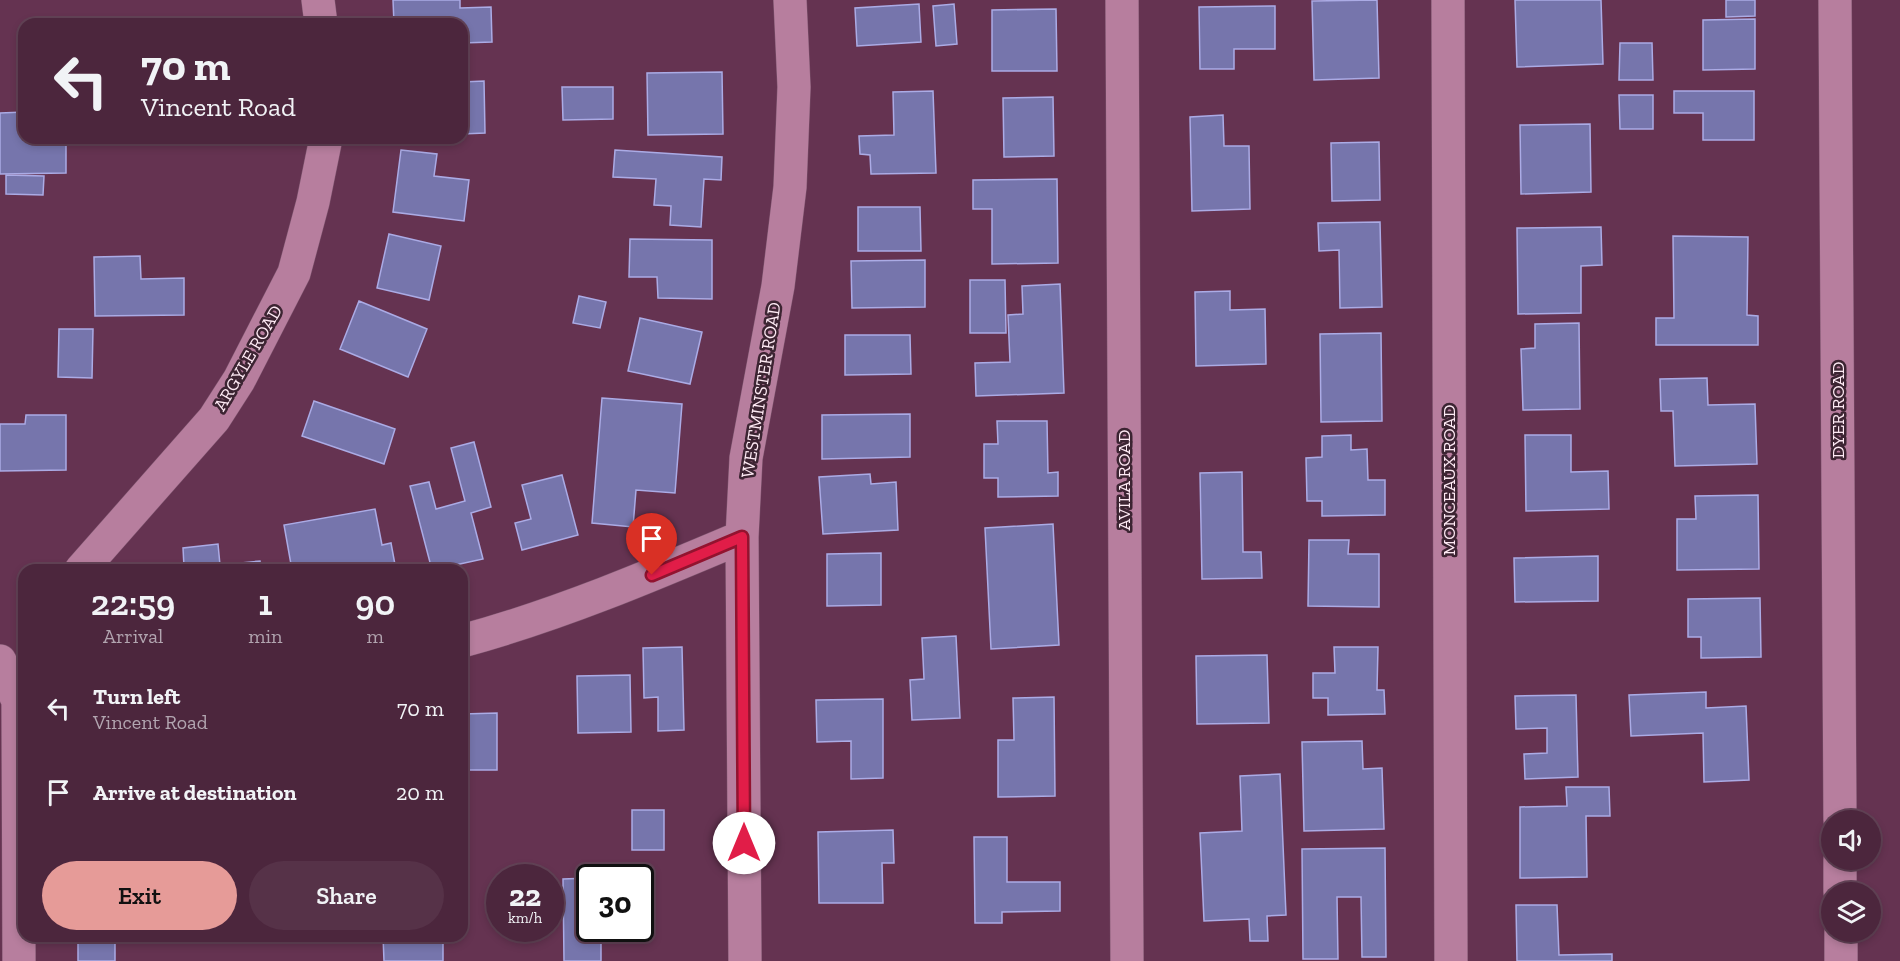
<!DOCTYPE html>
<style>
body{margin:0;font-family:"Zilla Slab",serif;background:#563248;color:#f1f3f6;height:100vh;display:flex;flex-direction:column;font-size:22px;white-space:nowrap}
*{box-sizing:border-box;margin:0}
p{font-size:20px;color:#b2a5b0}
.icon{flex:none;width:33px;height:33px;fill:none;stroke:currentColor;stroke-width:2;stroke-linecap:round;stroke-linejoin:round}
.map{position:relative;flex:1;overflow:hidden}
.sheet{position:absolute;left:18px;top:564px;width:450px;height:378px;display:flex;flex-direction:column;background:#4c263d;border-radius:18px;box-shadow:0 3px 9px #0003,0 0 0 2px #634357}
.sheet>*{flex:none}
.guide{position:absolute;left:18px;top:18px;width:450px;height:126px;border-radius:18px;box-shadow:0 3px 9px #0003,0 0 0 2px #634357;background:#4c263d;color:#f1f3f6;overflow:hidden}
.tools{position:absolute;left:1821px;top:810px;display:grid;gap:12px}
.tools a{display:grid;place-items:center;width:60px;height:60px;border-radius:50%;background:#4c263d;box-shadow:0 3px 9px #0003,0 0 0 2px #634357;font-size:30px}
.speed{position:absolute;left:486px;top:864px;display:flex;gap:12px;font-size:30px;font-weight:700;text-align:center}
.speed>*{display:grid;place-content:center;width:78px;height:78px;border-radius:50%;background:#4c263d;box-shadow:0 3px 9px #0003,0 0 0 2px #634357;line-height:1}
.speed small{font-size:15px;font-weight:400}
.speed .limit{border:3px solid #111;border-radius:9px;background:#fff;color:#111}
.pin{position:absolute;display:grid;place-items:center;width:51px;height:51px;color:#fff;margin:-62px -26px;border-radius:50% 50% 50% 0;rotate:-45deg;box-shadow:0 0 6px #0007}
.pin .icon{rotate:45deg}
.me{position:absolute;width:66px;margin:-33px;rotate:0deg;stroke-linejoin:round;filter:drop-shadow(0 0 4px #0008)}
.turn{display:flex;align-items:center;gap:21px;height:126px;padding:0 24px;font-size:27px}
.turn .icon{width:78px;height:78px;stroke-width:2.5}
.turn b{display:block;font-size:42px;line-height:51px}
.eta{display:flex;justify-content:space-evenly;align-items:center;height:102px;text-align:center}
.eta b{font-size:36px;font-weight:600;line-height:42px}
.action{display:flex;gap:12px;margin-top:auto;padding:12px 24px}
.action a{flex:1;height:69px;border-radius:36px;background:#e69b98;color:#111;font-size:24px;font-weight:600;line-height:69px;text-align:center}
.action a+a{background:#563248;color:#f1f3f6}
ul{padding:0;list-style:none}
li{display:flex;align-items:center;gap:18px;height:84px;padding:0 24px}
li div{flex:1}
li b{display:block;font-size:22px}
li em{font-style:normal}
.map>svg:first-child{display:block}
.building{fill:#7675ac;stroke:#ababe5;stroke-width:1.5}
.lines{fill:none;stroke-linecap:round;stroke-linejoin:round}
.street-casing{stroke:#7b536c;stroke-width:34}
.street{stroke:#b77e9e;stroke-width:33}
.route-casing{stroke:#92132f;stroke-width:15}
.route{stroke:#e11d48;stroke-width:10}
.labels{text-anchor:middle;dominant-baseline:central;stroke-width:5;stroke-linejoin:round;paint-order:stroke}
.street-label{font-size:18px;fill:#feeaf4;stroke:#3c2432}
</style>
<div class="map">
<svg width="1900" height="961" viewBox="0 0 1900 961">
<rect width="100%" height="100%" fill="#653351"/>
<path class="building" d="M393 0H460V8L491 7 492 42 462 43V24H394Z
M1377 0 1379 78 1314 80 1312 1Z
M1515 0H1601L1603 64 1517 67Z
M1726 0H1755V16L1726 17Z
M919 4 921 42 857 46 855 8Z
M954 4 957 44 936 46 933 6Z
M1275 6V49H1234V69H1200L1199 7Z
M1056 9 1057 71H992V10Z
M1755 19V69L1703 70V20Z
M1620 43H1652L1653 80H1619Z
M722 72 723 134 648 135 647 73Z
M484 81 485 133 462 134V82Z
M562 87H613V119L563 120Z
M933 91 936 173 871 174 870 155 860 154 859 136 894 135 893 92Z
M1674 91H1754V140H1703V113H1674Z
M1619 95H1653V129H1620Z
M1053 97 1054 156 1004 157 1003 98Z
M24 112V138H66V173L0 174V113Z
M1223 115 1224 146H1249L1250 209 1192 211 1190 117Z
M1590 124 1591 192 1521 194 1520 125Z
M180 138H203V144L181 145Z
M1379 142 1380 200 1332 201 1331 143Z
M401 150 437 154 434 176 469 180 464 221 393 212Z
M615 150 722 157 721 180 704 179 701 227 670 225 671 206 654 205 656 179 613 177Z
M6 175 44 176 43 195 6 194Z
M1057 179 1058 263 992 264V209H973V180Z
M858 207H920L921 251H858Z
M1380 222 1382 307 1340 308 1339 250 1319 251 1318 223Z
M1601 227 1602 265 1581 266V313L1518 314 1517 228Z
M389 234 441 246 429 300 377 288Z
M1673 236 1748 237 1747 315 1758 316V345H1656V318H1674Z
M630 239 712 240V299L658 298 657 277H629Z
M140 256 141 279 184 278V315L95 316 94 257Z
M925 260V307L852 308 851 261Z
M970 280H1005L1006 333H970Z
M1060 284 1064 393 976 396 975 363 1010 362 1008 315 1023 314 1022 286Z
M1230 291V310L1265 309 1266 364 1196 366 1195 292Z
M579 296 606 302 600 328 573 323Z
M359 301 427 329 408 377 340 349Z
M640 318 702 332 690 384 628 371Z
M1579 323 1580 409 1523 410 1521 349 1535 348V324Z
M59 329H93L92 378 58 377Z
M1381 333 1382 421 1321 422 1320 334Z
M845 335H910L911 374 845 375Z
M1707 378 1708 405 1755 404 1757 464 1675 466 1673 411H1661L1660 379Z
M602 398 682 404 675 493 636 490 633 527 592 523Z
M314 401 395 429 384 464 302 436Z
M910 414V457L822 459V415Z
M26 415H66V470L0 471V424H25Z
M997 421H1047L1048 473 1058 472V496L998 497V478H984V444H998Z
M1351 435V450L1367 449 1368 480H1385V515L1322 516V501H1307L1306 458 1322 457V436Z
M1525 435H1571V472L1608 471 1609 509 1526 511Z
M474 442 491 507 471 513 483 559 432 570 410 486 429 482 436 509 465 501 451 448Z
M1242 472 1243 552H1261L1262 578 1202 579 1200 473Z
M870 474 871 484 896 482 898 530 823 534 819 477Z
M562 475 578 535 522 550 515 523 531 519 522 485Z
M1758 495 1759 569 1677 570V519H1696L1695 496Z
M375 509 382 545 391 543 396 570H292L284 525Z
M1053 524 1059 645 991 649 985 528Z
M1309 540H1349L1348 554H1379V607L1308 606Z
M218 544 220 565 260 561 261 570H160L184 567 183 548Z
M881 553V605L827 606V554Z
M1598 556V601L1515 602 1514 558Z
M1760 598 1761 657 1701 658V637H1688V599Z
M956 636 960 718 912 720 910 680 924 679 922 638Z
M682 647 684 730 658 731V697L644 698 643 648Z
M1334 647H1378L1377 690H1384L1385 714 1328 715V698H1313V673H1335Z
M1267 655 1269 723 1197 724 1196 656Z
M630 675 631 732 578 733 577 676Z
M1706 692V708L1746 706 1749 780 1704 782 1703 733 1631 736 1629 695Z
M1576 695 1578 777 1525 779 1524 754 1547 753V728L1516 729 1515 696Z
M1054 697 1055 796 998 797V740H1014L1013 698Z
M883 699V778L851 779V741L817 742 816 700Z
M497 713V770H462V714Z
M1362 741 1363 769 1382 768 1384 829 1304 831 1302 742Z
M1280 774 1286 915 1267 916 1268 941H1250L1249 919 1204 921 1200 833 1242 831 1240 776Z
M1566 787H1609L1610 816H1586L1587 877 1520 878V807L1567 806Z
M632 810H664V850H632Z
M893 830 894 863H882L883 903H819L818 832Z
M974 837H1007V882H1060V911L1002 912V923H975Z
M1385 848 1386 957H1362L1361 897H1337L1338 959H1303L1302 849Z
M590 878V928H601V961H564L563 879Z
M1516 905H1557L1559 955 1612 954V961H1517Z
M78 936H115V961H78Z
M383 936H443V961H384Z"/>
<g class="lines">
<defs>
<path id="street" d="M318 0 321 24
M1122 0 1127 961
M1448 0 1451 961
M1835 0 1840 820
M81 570 214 419 239 380 294 273 313 202 326 138
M462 641C558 615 650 576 742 537
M0 661 18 701 19 961
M1840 860V892
M1841 932V961
M745 961 742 537 746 458 778 286 790 187 794 87 790 0"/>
</defs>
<use href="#street" class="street-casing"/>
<use href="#street" class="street"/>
</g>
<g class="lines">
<defs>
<path id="route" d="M652 575 742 537 744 843"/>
</defs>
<use href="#route" class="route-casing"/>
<use href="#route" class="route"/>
</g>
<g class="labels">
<g class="street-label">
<text transform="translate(248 358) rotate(-60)">ARGYLE ROAD</text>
<text transform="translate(761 390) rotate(-81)">WESTMINSTER ROAD</text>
<text transform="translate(1838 410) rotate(-90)">DYER ROAD</text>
<text transform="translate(1124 480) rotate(-90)">AVILA ROAD</text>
<text transform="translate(1449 480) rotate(-90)">MONCEAUX ROAD</text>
</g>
</g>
</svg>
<div class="tools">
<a><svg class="icon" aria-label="sound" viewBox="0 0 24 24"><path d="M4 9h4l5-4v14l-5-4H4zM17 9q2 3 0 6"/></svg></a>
<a><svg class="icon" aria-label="layers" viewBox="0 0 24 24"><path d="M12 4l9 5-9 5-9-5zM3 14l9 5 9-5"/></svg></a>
</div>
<div class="speed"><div>22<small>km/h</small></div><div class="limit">30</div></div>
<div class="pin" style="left:652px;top:575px;background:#d93025"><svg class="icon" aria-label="arrive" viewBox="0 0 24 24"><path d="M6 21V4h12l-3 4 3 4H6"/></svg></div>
<svg class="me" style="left:744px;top:843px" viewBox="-20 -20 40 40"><circle r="19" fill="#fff"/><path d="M0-13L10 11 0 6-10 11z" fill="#e11d48"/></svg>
<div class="guide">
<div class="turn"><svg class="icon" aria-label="left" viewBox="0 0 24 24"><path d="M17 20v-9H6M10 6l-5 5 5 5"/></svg><div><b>70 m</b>Vincent Road</div></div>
</div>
<section class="sheet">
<div class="eta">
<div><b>22:59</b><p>Arrival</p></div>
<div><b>1</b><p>min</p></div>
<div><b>90</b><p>m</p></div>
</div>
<ul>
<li><svg class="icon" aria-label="left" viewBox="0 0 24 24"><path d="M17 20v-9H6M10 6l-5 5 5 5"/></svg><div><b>Turn left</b><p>Vincent Road</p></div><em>70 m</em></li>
<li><svg class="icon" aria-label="arrive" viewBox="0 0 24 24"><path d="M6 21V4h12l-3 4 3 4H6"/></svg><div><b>Arrive at destination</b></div><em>20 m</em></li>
</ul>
<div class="action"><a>Exit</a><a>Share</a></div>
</section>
</div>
